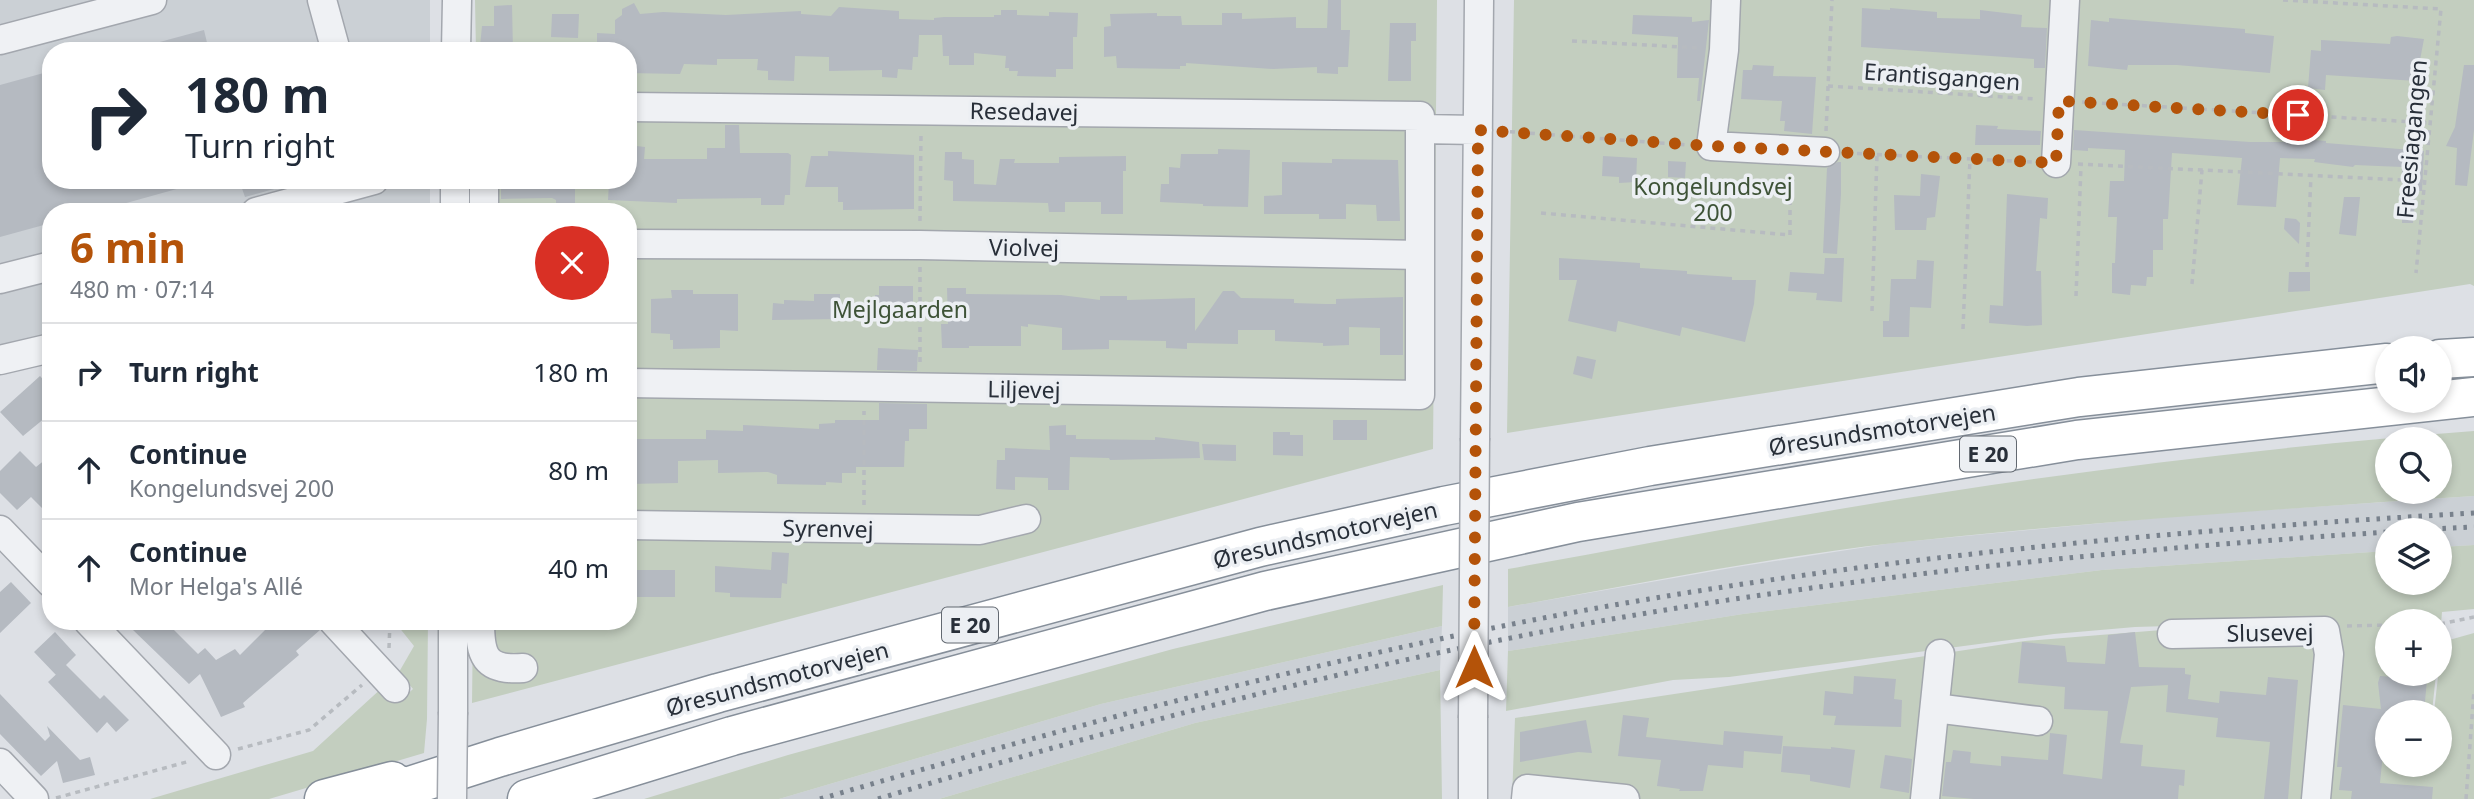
<!DOCTYPE html>
<meta charset="utf-8">
<style>
body{margin:0;font-family:"Noto Sans",sans-serif;background:#f6f6f7;color:#1f2937;height:100vh;display:flex;flex-direction:column;font-size:26px;white-space:nowrap}
*{box-sizing:border-box;margin:0}
p{font-size:23px;color:#747a83}
.icon{flex:none;width:38px;height:38px;fill:none;stroke:currentColor;stroke-width:2;stroke-linecap:round;stroke-linejoin:round}
.map{position:relative;flex:1;overflow:hidden}
.sheet{position:absolute;left:42px;top:203px;width:595px;height:427px;display:flex;flex-direction:column;background:#fff;border-radius:28px;box-shadow:0 4px 10px #0003}
.sheet>*{flex:none}
.top-card{position:absolute;left:42px;top:42px;width:595px;height:147px;border-radius:28px;box-shadow:0 4px 10px #0003;background:#fff;color:#1f2937;overflow:hidden}
.fabs{position:absolute;left:2375px;top:336px;display:grid;gap:14px}
.fabs a{display:grid;place-items:center;width:77px;height:77px;border-radius:50%;background:#fff;box-shadow:0 4px 10px #0003;font-size:35px}
.pin{position:absolute;display:grid;place-items:center;width:60px;height:60px;color:#fff;margin:-30px;border:4px solid #fff;border-radius:50%;box-shadow:0 2px 7px #0007}
.me{position:absolute;width:77px;margin:-38px;rotate:0deg;stroke-linejoin:round;filter:drop-shadow(0 0 5px #0008)}
.turn{display:flex;align-items:center;gap:24px;height:147px;padding:0 28px;font-size:32px}
.turn .icon{width:91px;height:91px;stroke-width:2.5}
.turn b{display:block;font-size:49px;line-height:60px}
.round{display:grid;place-items:center;flex:none;width:74px;height:74px;border-radius:37px;background:#f6f6f7}
.head{display:flex;align-items:center;justify-content:space-between;height:119px;padding:0 28px}
h1{font-size:42px;font-weight:700;line-height:52px;color:#b45309}
ul{padding:0;list-style:none}
li{display:flex;align-items:center;gap:21px;height:98px;padding:0 28px;border-top:2px solid #e0e1e3}
li div{flex:1}
li b{display:block;font-size:26px}
li em{font-style:normal}
.map>svg:first-child{display:block}
.built{fill:#cbd0d5}
.green{fill:#c3cebf;fill-rule:evenodd}
.building{fill:#b5bac1}
.lines{fill:none;stroke-linecap:round;stroke-linejoin:round}
.minor-casing{stroke:#a3a7ae;stroke-width:31}
.highway-casing{stroke:#868f9a;stroke-width:41}
.path{stroke:#b7bbc0;stroke-width:3.5;stroke-dasharray:5 5;stroke-linecap:butt}
.minor{stroke:#eff1f4;stroke-width:28}
.highway{stroke:#fff;stroke-width:38}
.rail{stroke:#78818c;stroke-width:5;stroke-dasharray:3.5 7;stroke-linecap:butt}
.minor-bridge-casing{stroke:#a3a7ae;stroke-width:31;stroke-linecap:butt}
.minor-bridge{stroke:#eff1f4;stroke-width:28}
.route{stroke:#b45309;stroke-width:12;stroke-dasharray:0 21.6}
.labels{text-anchor:middle;dominant-baseline:central;stroke-width:7;stroke-linejoin:round;paint-order:stroke}
.shield{fill:#eceff3;stroke:#636971;stroke-width:2}
.shield-label{font-size:21px;font-weight:bold;fill:#282f39}
.street-label{font-size:23px;fill:#282f39;stroke:#eceff3}
.park-label{font-size:23px;fill:#3e5337;stroke:#eceff3}
</style>
<div class="map">
<svg width="2474" height="799" viewBox="0 0 2474 799">
<rect width="100%" height="100%" fill="#dde0e5"/>
<path class="built" d="M0 0H430V51H51V180H430V212H51V336L0 348Z
M2474 496V545L2440 547V530H2387V551L2102 570 1743 614 1508 651V607L1737 567 1892 543 2177 516Z
M1442 626 1440 670 1195 723 939 799H779L1101 704Z"/>
<path class="green" d="M475 0H1437L1433 449 472 703 473 621H628V212H476V180H628V51H476Z
M1514 0H2474V286L2470 284 1507 433Z
M2474 431V496C2281 509 2087 522 1894 543 1765 558 1637 584 1508 607V569C1625 548 1741 525 1858 506 2062 472 2268 447 2474 431ZM2387 439H2440V492H2387Z
M2474 545V609L2442 612 2440 636V621H2387V674H2436L2432 712H2387V765H2440V712H2434L2442 642 2474 633V799H1512L1515 718 2025 641 2236 624 2135 627 2054 634 1729 677 1673 680 1506 711 1508 651 1743 614 2102 570 2387 551V583H2440V547Z
M1443 585 1442 626 1101 704 779 799H644L788 755 1173 649Z
M394 621H428L427 719 424 753 269 799H150L313 751 384 686 399 702 413 689 399 672 414 646Z
M1440 670 1442 799H939L1195 723Z"/>
<path class="building" d="M1328 0H1341V30H1350L1348 67H1338V74L1317 73V67L1273 69 1186 63V66H1180V69L1117 68 1116 56 1104 57V27L1111 26 1110 14 1157 13V16H1181L1182 25H1222V13H1242V19L1296 17V28H1327Z
M634 3 640 14 663 12 726 15 801 11V14L831 16 839 7 899 11V19L934 20V18L944 17H994V15H1001V10H1017V15L1049 16V12L1078 13 1077 37H1073V69H1056V77L1017 76 1018 71H1009V68H1005L1006 56 974 53V65H949V56H943L942 35H919L918 57H913L912 70 898 69 897 78 882 77V70L829 71V57L795 56 794 81 768 80V71L757 70 758 59H717V65L684 64 680 74 628 73V51H597V33L615 34V20L622 15V9Z
M512 5 513 51H488V46H480L482 26H494V6Z
M1862 8 1890 10V8L1937 12V18L1980 19V10L2022 15 2021 27 2047 28 2045 68H2034V59L1861 47Z
M552 14H579L578 38 551 37Z
M1633 15 1692 17V22L1709 20 1700 101H1697L1699 78H1677L1678 37 1632 34Z
M2109 18 2245 29V33L2274 36 2270 73 2177 65H2128L2127 70 2088 66 2091 20 2109 22Z
M1390 23H1416V41H1411V81H1388Z
M204 30 209 51H145V46Z
M2397 36 2424 39 2416 81 2326 75 2325 90 2308 88 2311 50 2321 51V40L2390 44 2391 37Z
M1753 65 1774 66 1773 76 1816 77 1812 134 1784 131 1785 121H1780L1782 101 1741 99 1743 70H1752Z
M2464 65H2474V130L2467 186 2455 185 2457 148 2446 146 2455 127Z
M51 71V180H190L191 185 94 212H51V223L0 237V85Z
M725 125H739L740 153H788L791 155 790 195H785L784 205H761V198L677 199V203L608 200 609 181H628V145L645 147 644 159H707V148H725Z
M1976 125 1998 126 1997 129 2041 131 2040 145H1975Z
M2074 130 2250 142H2288V139H2303L2326 141V143L2424 151 2422 191H2416L2413 223H2402V167L2355 165 2353 167 2314 162 2315 159 2280 158 2276 207 2237 205 2242 158 2172 153 2168 219H2163V250H2153V277H2147L2146 286 2131 285 2130 295 2112 293V263H2115L2117 217H2108L2110 181H2124L2125 150 2088 148V151L2073 150Z
M1218 149 1250 150 1248 207 1203 206V204L1160 202 1161 184H1169V167L1180 168 1181 154H1218Z
M828 151 914 155V209L843 210V202H838V187H805L811 156H828Z
M945 152H962V159L974 160V184L996 185 1000 159H1015L1014 163H1059V157L1126 156V171H1123V214H1101V202H1065V212H1049L1048 203 953 201V181L944 180Z
M1603 156 1637 158 1636 182 1619 183V177L1602 176Z
M1332 159 1398 160 1400 221H1377L1376 205 1346 204V219H1319V214H1264V196L1282 195V162L1332 163Z
M1668 161 1686 162 1685 178 1668 177Z
M1838 162H1841V194L1837 254 1823 253 1827 168Z
M1921 174 1940 176 1935 217 1927 218 1926 230H1895L1894 195 1920 196Z
M239 180H288L289 185 245 197Z
M520 180H575V208H556V200L552 198 501 199V182H520Z
M2007 194 2048 198 2047 219 2040 218 2036 271H2041L2042 325 2027 326 1989 323 1990 305 2003 306Z
M2344 197H2360L2356 236 2339 234Z
M2285 218 2296 219 2300 223 2299 244 2284 229Z
M1559 258 1640 263V268L1687 271V274L1732 277V280H1756L1754 304 1745 342 1682 327 1680 336 1618 321 1616 332 1568 321 1577 280H1559Z
M1825 258H1844L1842 302 1816 300 1817 293 1788 291 1790 272 1824 274Z
M1917 260 1934 261 1931 308 1910 307 1909 337H1883V321H1889L1891 279H1916Z
M2289 272H2310V291L2288 292Z
M879 286H913V312H911V318H875V295H879Z
M947 288H966V294L1061 295 1100 300V296H1127V300L1195 298V331L1223 291H1234L1241 298 1294 299V303L1325 304H1336V299L1403 297V355H1380V328L1349 327V345L1323 346V343L1275 341V330H1238V344L1187 343V349L1166 348V341L1109 340V349L1062 350V328L1028 324V327L1021 326V346H969V348H942L941 324H948Z
M671 290H693V294H738V331L720 330V348L673 349V340H670V334L651 333V299L672 298Z
M814 294H840V319L772 320 773 303 784 304V300L814 301Z
M878 348 918 350 917 371 877 370Z
M1577 356 1596 360 1592 379 1573 374Z
M40 376 51 388V413L23 436 0 412Z
M879 403 927 404V429H909V441H905L904 467H856V473H842V483L826 482V485L777 484V475L768 472 718 473V460L678 461V483L628 484V439H706V430L743 431V425L819 429V424L835 423V420H879Z
M1333 420H1367V440H1333Z
M1066 425V435H1076V439L1155 440V437L1199 442 1200 458 1110 460 1109 458 1070 457 1069 490H1048V478L1015 477V490L996 489 997 460H1005V448L1050 450 1049 426Z
M1273 432H1290V435H1303V456L1273 455Z
M1202 444 1236 445V461L1204 460Z
M20 451 36 467 51 455V517L31 497 17 510 0 493V471Z
M772 552 789 553 787 584 782 583 781 598 730 597V593L715 592V566L771 570Z
M628 570H675V597H628Z
M11 582 31 603 0 633V592Z
M142 621H165L198 654 205 648 216 660 235 649 240 655 265 630 257 621H317L320 630 296 651 299 655 243 703 245 707 221 717 200 674 189 684 133 630Z
M55 632 76 655 56 675 34 652Z
M2135 632 2139 667 2185 668V674L2191 675 2188 699 2219 703 2220 691 2266 695 2268 677 2298 680 2288 799H2264L2270 742 2216 737 2218 718 2166 712 2168 685 2131 687 2120 743 2143 745 2141 766 2185 770 2184 786 2179 785 2178 799H1974L1942 796 1946 762H1951L1953 750 1971 752 1970 763 2001 766V756L2048 760 2050 733 2067 735 2063 774 2102 779 2108 711 2064 709 2065 687 2018 683 2022 642 2065 646 2067 662 2105 664 2108 635Z
M66 665 100 699 104 695 129 720 116 732 107 722 97 733 48 682Z
M1854 676 1896 679 1894 699 1902 700 1901 727 1834 725 1836 716 1823 715 1825 691 1853 694Z
M2380 676 2427 680 2424 712H2387L2380 783 2433 787 2432 799H2351L2352 791 2339 790 2342 767H2337L2343 705 2381 709 2378 683Z
M0 694 45 741 50 736 47 726 80 760 90 757 95 775 63 783 57 761 41 776 0 734Z
M1623 715 1649 718 1646 737 1723 745 1724 731 1783 736 1781 754 1744 751 1743 768 1708 765 1703 791H1679L1680 789 1657 786 1661 760 1618 756Z
M1586 720 1592 753 1578 752 1520 762V732Z
M1783 746 1831 749V747L1855 750 1850 788 1810 781V775L1781 772Z
M1885 755 1912 759 1909 793 1880 788Z"/>
<g class="lines">
<defs>
<path id="minor" d="M322 0 336 51
M1726 0 1724 50 1711 146 1825 152
M0 40 152 0
M456 51 457 0
M628 107 1420 116V395L628 383
M1420 129 1478 130
M2056 163 2065 0
M484 180V212
M256 212 374 180
M455 212V180
M628 244 920 245 1420 255
M0 279 51 266
M0 360 51 348
M1475 438 1479 0
M628 525 980 530 1026 519
M0 530 51 583
M88 621 216 755
M333 621 395 688
M480 621C480 655 484 671 523 668
M2172 634 2325 631 2329 654 2316 799
M1935 708 2038 721
M453 712V621
M0 763 34 799
M1473 799V718
M1526 799 1527 789 1625 799
M1925 799 1940 654"/>
<path id="highway" d="M2440 359 2474 357
M324 799 392 781
M369 799 500 757 718 693 1260 547 1444 506 1650 466 2079 397 2387 363
M527 799 732 736 1265 591 1578 522 2077 440 2474 397"/>
</defs>
<use href="#minor" class="minor-casing"/>
<use href="#highway" class="highway-casing"/>
<path class="path" d="M2283 0 2441 9 2416 273
M1572 41 1701 48
M1828 86 2036 99
M2082 102 2431 123
M1500 131 1688 145
M1826 131 1832 0
M1847 153 2032 162
M2078 164 2425 181
M1541 213 1790 235V173
M920 221 921 134
M920 267V364
M2307 267 2311 175
M2192 284 2202 170
M2076 296 2081 166
M1872 311 1877 154
M1963 329 1970 159
M864 505V411
M2440 624 2474 617
M2347 626 2387 625
M389 648 390 621
M238 749 309 730 362 685
M56 798 190 761
M2466 799 2474 690"/>
<use href="#minor" class="minor"/>
<use href="#highway" class="highway"/>
<path class="rail" d="M2411 530 2474 527
M820 799C1056 730 1292 667 1533 620 1843 560 2159 531 2474 513
M878 799C1094 733 1314 676 1536 633 1817 579 2102 551 2387 532"/>
<defs>
<path id="minor-bridge" d="M1473 718 1475 438
M452 799 453 712"/>
</defs>
<use href="#minor-bridge" class="minor-bridge-casing"/>
<use href="#minor-bridge" class="minor-bridge"/>
</g>
<g class="lines">
<path class="route" d="M1474 667 1478 130 1711 146 2056 163 2059 101 2298 115"/>
</g>
<g class="labels">
<g class="shield">
<rect x="1960" y="436.5" width="56" height="35" rx="5"/>
<rect x="942" y="607.5" width="56" height="35" rx="5"/>
</g>
<g class="shield-label">
<text x="1988" y="454">E 20</text>
<text x="970" y="625">E 20</text>
</g>
<g class="street-label">
<text transform="translate(1942 76) rotate(4)">Erantisgangen</text>
<text transform="translate(1024 111) rotate(1)">Resedavej</text>
<text transform="translate(2411 139) rotate(-85)">Freesiagangen</text>
<text transform="translate(1024 247) rotate(1)">Violvej</text>
<text transform="translate(1024 389) rotate(1)">Liljevej</text>
<text transform="translate(1882 429) rotate(-9)">Øresundsmotorvejen</text>
<text transform="translate(828 528) rotate(1)">Syrenvej</text>
<text transform="translate(1325 534) rotate(-13)">Øresundsmotorvejen</text>
<text transform="translate(2270 632) rotate(-1)">Slusevej</text>
<text transform="translate(777 678) rotate(-15)">Øresundsmotorvejen</text>
</g>
<g class="park-label">
<text x="1713" y="186">Kongelundsvej<tspan x="1713" dy="26">200</tspan></text>
<text x="900" y="309">Mejlgaarden</text>
</g>
</g>
</svg>
<div class="fabs">
<a><svg class="icon" aria-label="sound" viewBox="0 0 24 24"><path d="M4 9h4l5-4v14l-5-4H4zM17 9q2 3 0 6"/></svg></a>
<a><svg class="icon" aria-label="search" viewBox="0 0 24 24"><circle cx="10" cy="10" r="6"/><path d="M15 15l6 6"/></svg></a>
<a><svg class="icon" aria-label="layers" viewBox="0 0 24 24"><path d="M12 4l9 5-9 5-9-5zM3 14l9 5 9-5"/></svg></a>
<a>+</a>
<a>−</a>
</div>
<div class="pin" style="left:2298px;top:115px;background:#d93025"><svg class="icon" aria-label="arrive" viewBox="0 0 24 24"><path d="M6 21V4h12l-3 4 3 4H6"/></svg></div>
<svg class="me" style="left:1474px;top:667px" viewBox="-20 -20 40 40"><path d="M0-17L14 15 0 8-14 15z" fill="#b45309" stroke="#fff" stroke-width="4"/></svg>
<div class="top-card">
<div class="turn"><svg class="icon" aria-label="right" viewBox="0 0 24 24"><path d="M7 20v-9h11M14 6l5 5-5 5"/></svg><div><b>180 m</b>Turn right</div></div>
</div>
<section class="sheet">
<div class="head"><div><h1>6 min</h1><p>480 m · 07:14</p></div><a class="round" style="background:#d93025;color:#fff"><svg class="icon" aria-label="close" viewBox="0 0 24 24"><path d="M6 6l12 12M18 6L6 18"/></svg></a></div>
<ul>
<li><svg class="icon" aria-label="right" viewBox="0 0 24 24"><path d="M7 20v-9h11M14 6l5 5-5 5"/></svg><div><b>Turn right</b></div><em>180 m</em></li>
<li><svg class="icon" aria-label="ahead" viewBox="0 0 24 24"><path d="M12 20V5M6 11l6-6 6 6"/></svg><div><b>Continue</b><p>Kongelundsvej 200</p></div><em>80 m</em></li>
<li><svg class="icon" aria-label="ahead" viewBox="0 0 24 24"><path d="M12 20V5M6 11l6-6 6 6"/></svg><div><b>Continue</b><p>Mor Helga's Allé</p></div><em>40 m</em></li>
</ul>
</section>
</div>
